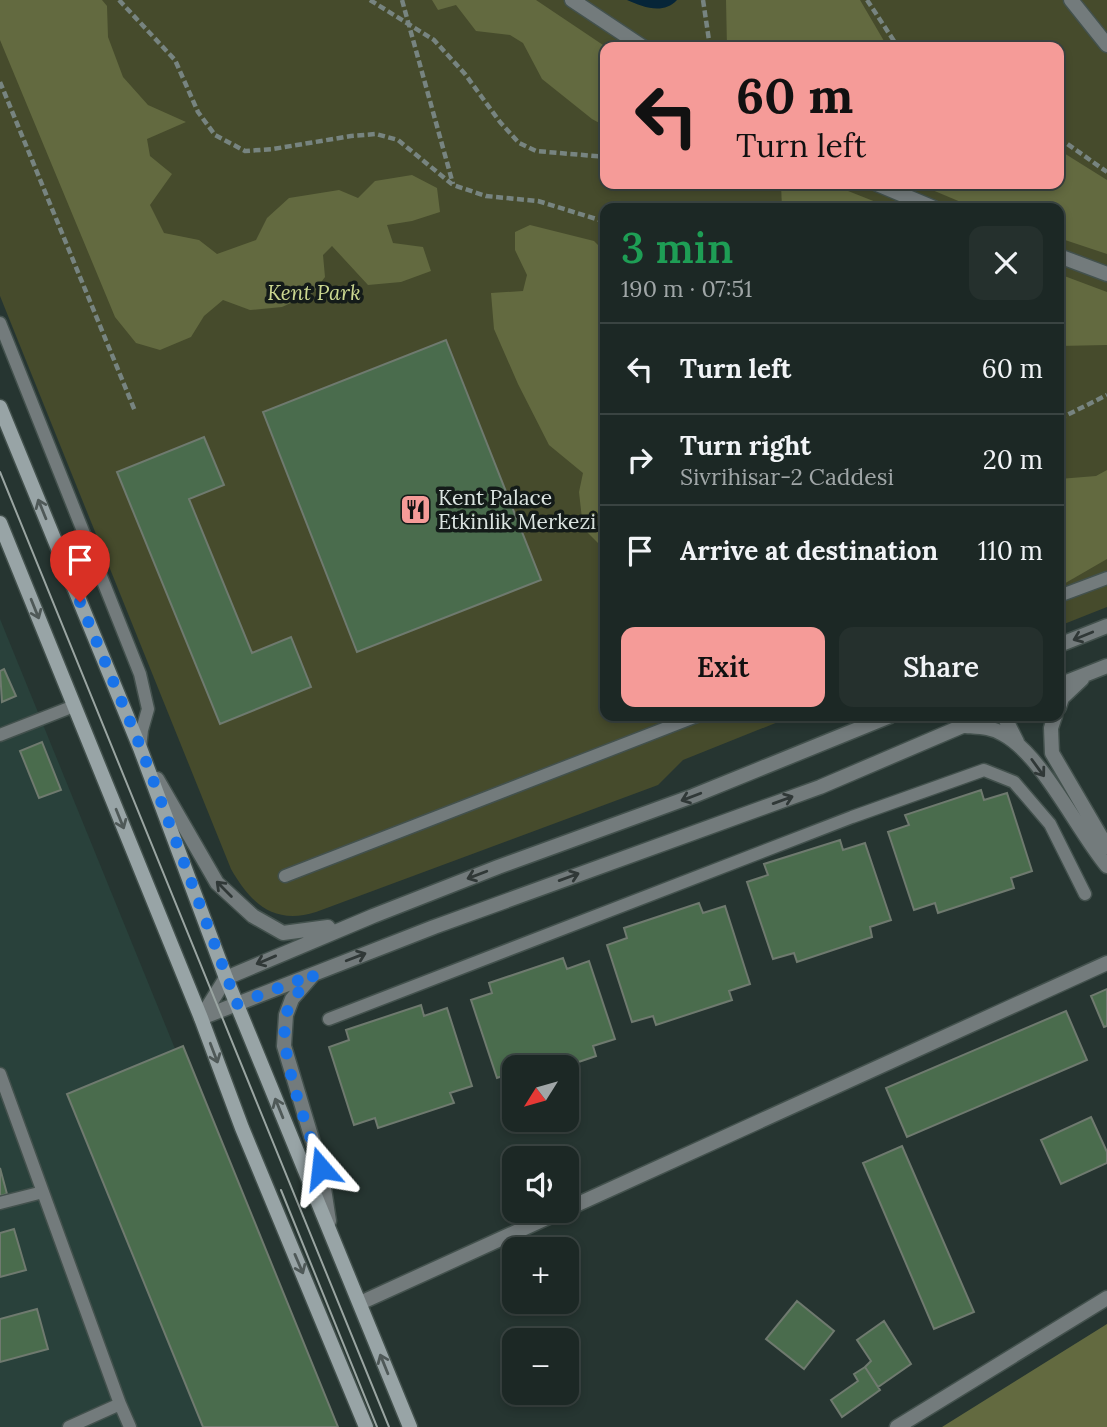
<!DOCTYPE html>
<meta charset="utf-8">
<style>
body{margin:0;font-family:Lora,serif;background:#25302d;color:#f1f3f6;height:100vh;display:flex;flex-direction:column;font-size:26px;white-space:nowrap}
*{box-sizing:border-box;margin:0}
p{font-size:23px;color:#a0a6a7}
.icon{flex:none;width:38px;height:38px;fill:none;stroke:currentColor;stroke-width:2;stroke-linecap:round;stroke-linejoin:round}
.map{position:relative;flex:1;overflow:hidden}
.sheet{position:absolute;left:600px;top:203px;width:464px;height:518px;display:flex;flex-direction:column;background:#1c2825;border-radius:14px;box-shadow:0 4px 10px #0003,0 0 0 2px #3a4442}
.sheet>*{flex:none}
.hud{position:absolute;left:600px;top:42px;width:464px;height:147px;border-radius:14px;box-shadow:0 4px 10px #0003,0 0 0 2px #3a4442;background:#f59b98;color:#111;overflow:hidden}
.needle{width:46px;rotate:233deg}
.tools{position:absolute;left:502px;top:1055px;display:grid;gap:14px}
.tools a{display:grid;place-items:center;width:77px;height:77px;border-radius:14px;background:#1c2825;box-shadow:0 4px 10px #0003,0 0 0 2px #3a4442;font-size:35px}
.pin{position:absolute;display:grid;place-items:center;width:60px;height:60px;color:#fff;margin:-72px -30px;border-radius:50% 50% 50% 0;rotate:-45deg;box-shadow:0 0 7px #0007}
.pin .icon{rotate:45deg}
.me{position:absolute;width:77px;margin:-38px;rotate:343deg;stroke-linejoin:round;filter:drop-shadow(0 0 5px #0008)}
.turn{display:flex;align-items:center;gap:24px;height:147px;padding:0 21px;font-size:32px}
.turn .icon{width:91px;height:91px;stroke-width:2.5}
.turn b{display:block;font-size:49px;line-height:60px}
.round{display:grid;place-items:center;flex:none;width:74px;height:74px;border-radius:14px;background:#25302d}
.overview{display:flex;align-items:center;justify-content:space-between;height:119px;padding:0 21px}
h1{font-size:42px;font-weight:600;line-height:52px;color:#1e9e55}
.cta{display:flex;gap:14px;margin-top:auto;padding:14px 21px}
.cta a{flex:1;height:80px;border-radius:14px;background:#f59b98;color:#111;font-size:28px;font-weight:600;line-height:80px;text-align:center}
.cta a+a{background:#25302d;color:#f1f3f6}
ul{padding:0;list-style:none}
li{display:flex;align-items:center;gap:21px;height:91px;padding:0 21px;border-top:2px solid #3a4442}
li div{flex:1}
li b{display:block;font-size:26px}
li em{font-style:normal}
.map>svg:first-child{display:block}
.built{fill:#29413b}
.green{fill:#464b2c;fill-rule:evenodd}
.forest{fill:#636a40}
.water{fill:#062538}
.building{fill:#4a6c4d;stroke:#6f7a6f;stroke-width:2}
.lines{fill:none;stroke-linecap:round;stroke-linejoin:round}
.lane-casing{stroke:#43514d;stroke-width:15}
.street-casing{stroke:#43514d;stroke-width:17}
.secondary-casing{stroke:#43514d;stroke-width:17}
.path{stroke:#778480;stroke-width:4.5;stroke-dasharray:7 3.5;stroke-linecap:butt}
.lane{stroke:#737b7c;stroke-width:12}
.street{stroke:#737b7c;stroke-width:14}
.secondary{stroke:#98a4a6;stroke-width:14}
.tram{stroke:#9aa5a2;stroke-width:2}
.oneway{stroke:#4f5958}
.oneway2{stroke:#303837}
.route{stroke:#1a73e8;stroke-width:12;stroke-dasharray:0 21.6}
.labels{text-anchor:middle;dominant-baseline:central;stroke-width:7;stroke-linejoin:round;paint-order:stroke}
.park-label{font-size:21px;font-style:italic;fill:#cbd790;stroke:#141b19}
.poi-label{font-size:21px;fill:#dbe4e1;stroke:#141b19;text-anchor:start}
</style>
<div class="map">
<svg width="1107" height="1427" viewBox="0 0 1107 1427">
<rect width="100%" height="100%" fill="#263531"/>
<path class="built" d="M0 619 329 1427H0Z"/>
<path class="green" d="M0 0H1107V607L1059 626V208H606V716H793L683 760 658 785 316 912C274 925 251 904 231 869L0 296ZM606 47H1059V184H606Z"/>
<path class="forest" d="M0 0H102L107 6 108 37 123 77 148 105 186 122 147 139 150 156 172 174 150 205 164 233 199 240 217 254 256 240 267 218 289 198 339 190 358 198 375 181 412 175 437 188 440 212 412 221 387 225 393 243 423 247 431 271 401 282 368 285 332 246 323 255 325 277 313 293 282 307 250 310 223 300 204 316 191 337 160 350 136 343 115 317 0 40Z
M432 0H536L606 47 605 126 592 119 542 79 523 43 510 35 476 31 456 5 438 10Z
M726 0H860L884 41 895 47H727Z
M1059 150 1107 180V254L1059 238V208H975L918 184H1059Z
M787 184H824L838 187 891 208H782L781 185Z
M530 225 594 241 605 252V550L583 528 579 492 583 473 549 445 518 384 494 329 491 293 523 291 527 275 515 250V232Z
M1059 274 1107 292V345L1059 346Z
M1107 470V559L1062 585 1059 584V479L1096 476Z
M1107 1324V1427H942Z"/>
<path class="water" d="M627 0H677C663 15 643 7 627 0Z"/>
<path class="building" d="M446 340 541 580 357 652 263 412Z
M204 437 224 485 189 499 252 653 291 637 311 687 220 724 117 472Z
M4 669 16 696 2 702 0 671Z
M42 742 61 790 39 798 20 751Z
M981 790 984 800 1007 793 1032 871 1011 878 1014 888 938 913 935 903 914 910 888 832 909 825 905 815Z
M840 840 843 850 865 843 891 920 870 927 872 937 797 962 794 953 773 959 747 882 768 875 764 864Z
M699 903 703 913 725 906 750 984 729 991 732 1000 656 1025 653 1016 632 1022 607 945 627 938 624 928Z
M563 958 567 969 589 961 615 1039 593 1046 596 1056 561 1068H514V1072L497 1078 471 1000 492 993 489 983Z
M1107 989V1026L1104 1027 1091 996Z
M421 1005 424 1016 447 1008 472 1086 450 1093 454 1103 378 1128 375 1118 354 1125 329 1047 349 1040 346 1030Z
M1066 1011 1087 1060 907 1137 886 1088Z
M183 1046 338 1427H203L67 1094Z
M1091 1117 1107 1152V1163L1061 1184 1041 1140Z
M902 1146 974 1312 934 1329 863 1163Z
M0 1168 7 1194 0 1196Z
M14 1229 26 1270 0 1277V1233Z
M797 1301 834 1331 804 1369 766 1339Z
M37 1309 48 1349 0 1362V1319Z
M884 1321 911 1364 878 1387 865 1367 871 1361 857 1340Z
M865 1367 880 1390 842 1417 831 1400 858 1381 854 1374Z"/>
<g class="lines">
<defs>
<path id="lane" d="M0 323 140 674 148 709 142 730 140 748
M1059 596 1107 578
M0 735 74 706
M285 876 697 716
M329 1019 852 817 984 770 1014 782 1050 824 1085 894
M0 1074 120 1404 69 1427
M0 1203 43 1192
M120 1404 130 1427"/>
<path id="street" d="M572 0 643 47
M1071 0 1107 45
M877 184 934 208
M1059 256 1107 274
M1059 645 1107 626
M1059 685 1107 666
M1059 707 1062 698 1082 679
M1004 716 1017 742
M1055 716 1051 728 1052 753 1107 847
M966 726C979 727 992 727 1003 734 1042 755 1077 830 1107 866
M157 779 217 883 253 916 283 933 328 927
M312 976 292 999 286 1015 284 1046 321 1169 329 1221
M201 1018 434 927 820 787 986 716
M201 1018 226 978 373 916 498 867 693 796 890 716
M567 1209 1107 963
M360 1303 562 1211
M897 1427 1107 1298"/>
<path id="secondary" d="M0 407 140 748 226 978 410 1427
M0 523 201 1018 242 1128 366 1427"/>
</defs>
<use href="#lane" class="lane-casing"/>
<use href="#street" class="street-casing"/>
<use href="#secondary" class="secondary-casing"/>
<path class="path" d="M119 0 175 60 198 112 215 135 245 151 273 149 351 136 376 134 398 140 453 185 486 196 538 201 606 222
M370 0 434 40 465 74 500 122 519 143 536 151 606 157
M402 0 453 184
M703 0 710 47
M867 0 898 47
M0 82 135 411
M1059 138 1107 172
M1059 419 1107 395"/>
<use href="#lane" class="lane"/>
<use href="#street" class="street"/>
<use href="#secondary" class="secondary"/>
<path class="tram" d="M0 472 389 1427
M281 1190 377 1427"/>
</g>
<defs><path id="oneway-shaft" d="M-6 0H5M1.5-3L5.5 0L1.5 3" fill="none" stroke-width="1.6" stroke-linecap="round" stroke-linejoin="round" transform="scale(1.75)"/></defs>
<g class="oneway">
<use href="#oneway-shaft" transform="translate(42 509) rotate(-112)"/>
<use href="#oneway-shaft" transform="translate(35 609) rotate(68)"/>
<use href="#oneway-shaft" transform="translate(120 819) rotate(68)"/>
<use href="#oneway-shaft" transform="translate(214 1053) rotate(69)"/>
<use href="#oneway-shaft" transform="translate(279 1108) rotate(-112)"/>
<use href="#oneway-shaft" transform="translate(299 1264) rotate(67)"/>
<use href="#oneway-shaft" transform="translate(384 1364) rotate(-112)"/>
</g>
<g class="oneway2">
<use href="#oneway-shaft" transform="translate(1083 636) rotate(158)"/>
<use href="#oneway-shaft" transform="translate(1038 768) rotate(54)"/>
<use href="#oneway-shaft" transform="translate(691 797) rotate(159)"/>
<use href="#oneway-shaft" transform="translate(783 800) rotate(-20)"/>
<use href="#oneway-shaft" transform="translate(477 875) rotate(159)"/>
<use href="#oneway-shaft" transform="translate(569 877) rotate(-20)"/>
<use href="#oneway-shaft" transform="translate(224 889) rotate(-135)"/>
<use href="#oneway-shaft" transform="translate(356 957) rotate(-21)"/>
<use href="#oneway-shaft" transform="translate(266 960) rotate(157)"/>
</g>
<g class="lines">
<path class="route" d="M80 602 141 748 237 1004 315 974C304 986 292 997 287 1012 275 1048 309 1131 321 1168"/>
</g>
<defs>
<symbol id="restaurant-square" viewBox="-11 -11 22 22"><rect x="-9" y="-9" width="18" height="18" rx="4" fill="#f59b98" stroke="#141b19"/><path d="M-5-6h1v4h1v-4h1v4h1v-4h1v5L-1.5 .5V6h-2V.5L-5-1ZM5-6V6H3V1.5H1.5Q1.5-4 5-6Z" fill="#111"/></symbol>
</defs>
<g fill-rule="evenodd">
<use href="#restaurant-square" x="398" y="492" width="35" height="35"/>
</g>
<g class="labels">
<g class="park-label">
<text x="314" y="292">Kent Park</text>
</g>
<g class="poi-label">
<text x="438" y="497">Kent Palace<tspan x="438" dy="24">Etkinlik Merkezi</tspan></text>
</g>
</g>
</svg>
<div class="tools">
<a><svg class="needle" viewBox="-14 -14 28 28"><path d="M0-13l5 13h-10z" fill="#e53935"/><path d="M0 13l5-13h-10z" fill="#a0a6a7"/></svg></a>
<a><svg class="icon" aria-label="sound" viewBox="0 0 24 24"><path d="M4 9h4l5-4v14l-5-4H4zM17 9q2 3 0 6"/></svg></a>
<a>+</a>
<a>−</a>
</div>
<div class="pin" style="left:80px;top:602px;background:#d93025"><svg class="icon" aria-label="arrive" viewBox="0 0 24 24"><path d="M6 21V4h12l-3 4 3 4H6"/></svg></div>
<svg class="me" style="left:321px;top:1168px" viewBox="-20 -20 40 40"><path d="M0-17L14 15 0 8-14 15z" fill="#1a73e8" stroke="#fff" stroke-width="4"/></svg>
<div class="hud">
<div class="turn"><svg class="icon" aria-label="left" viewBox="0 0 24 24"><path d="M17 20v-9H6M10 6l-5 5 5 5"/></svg><div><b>60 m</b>Turn left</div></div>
</div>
<section class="sheet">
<div class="overview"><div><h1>3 min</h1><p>190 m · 07:51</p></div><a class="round"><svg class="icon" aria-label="close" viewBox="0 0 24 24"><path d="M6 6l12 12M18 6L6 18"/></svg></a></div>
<ul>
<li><svg class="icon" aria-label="left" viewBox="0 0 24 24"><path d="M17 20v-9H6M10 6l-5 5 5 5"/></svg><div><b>Turn left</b></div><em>60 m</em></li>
<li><svg class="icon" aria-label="right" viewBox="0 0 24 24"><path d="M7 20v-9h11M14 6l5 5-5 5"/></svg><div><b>Turn right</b><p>Sivrihisar-2 Caddesi</p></div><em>20 m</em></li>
<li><svg class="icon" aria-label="arrive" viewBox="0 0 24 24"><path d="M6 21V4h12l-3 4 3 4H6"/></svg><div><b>Arrive at destination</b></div><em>110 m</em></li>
</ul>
<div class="cta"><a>Exit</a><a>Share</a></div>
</section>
</div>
